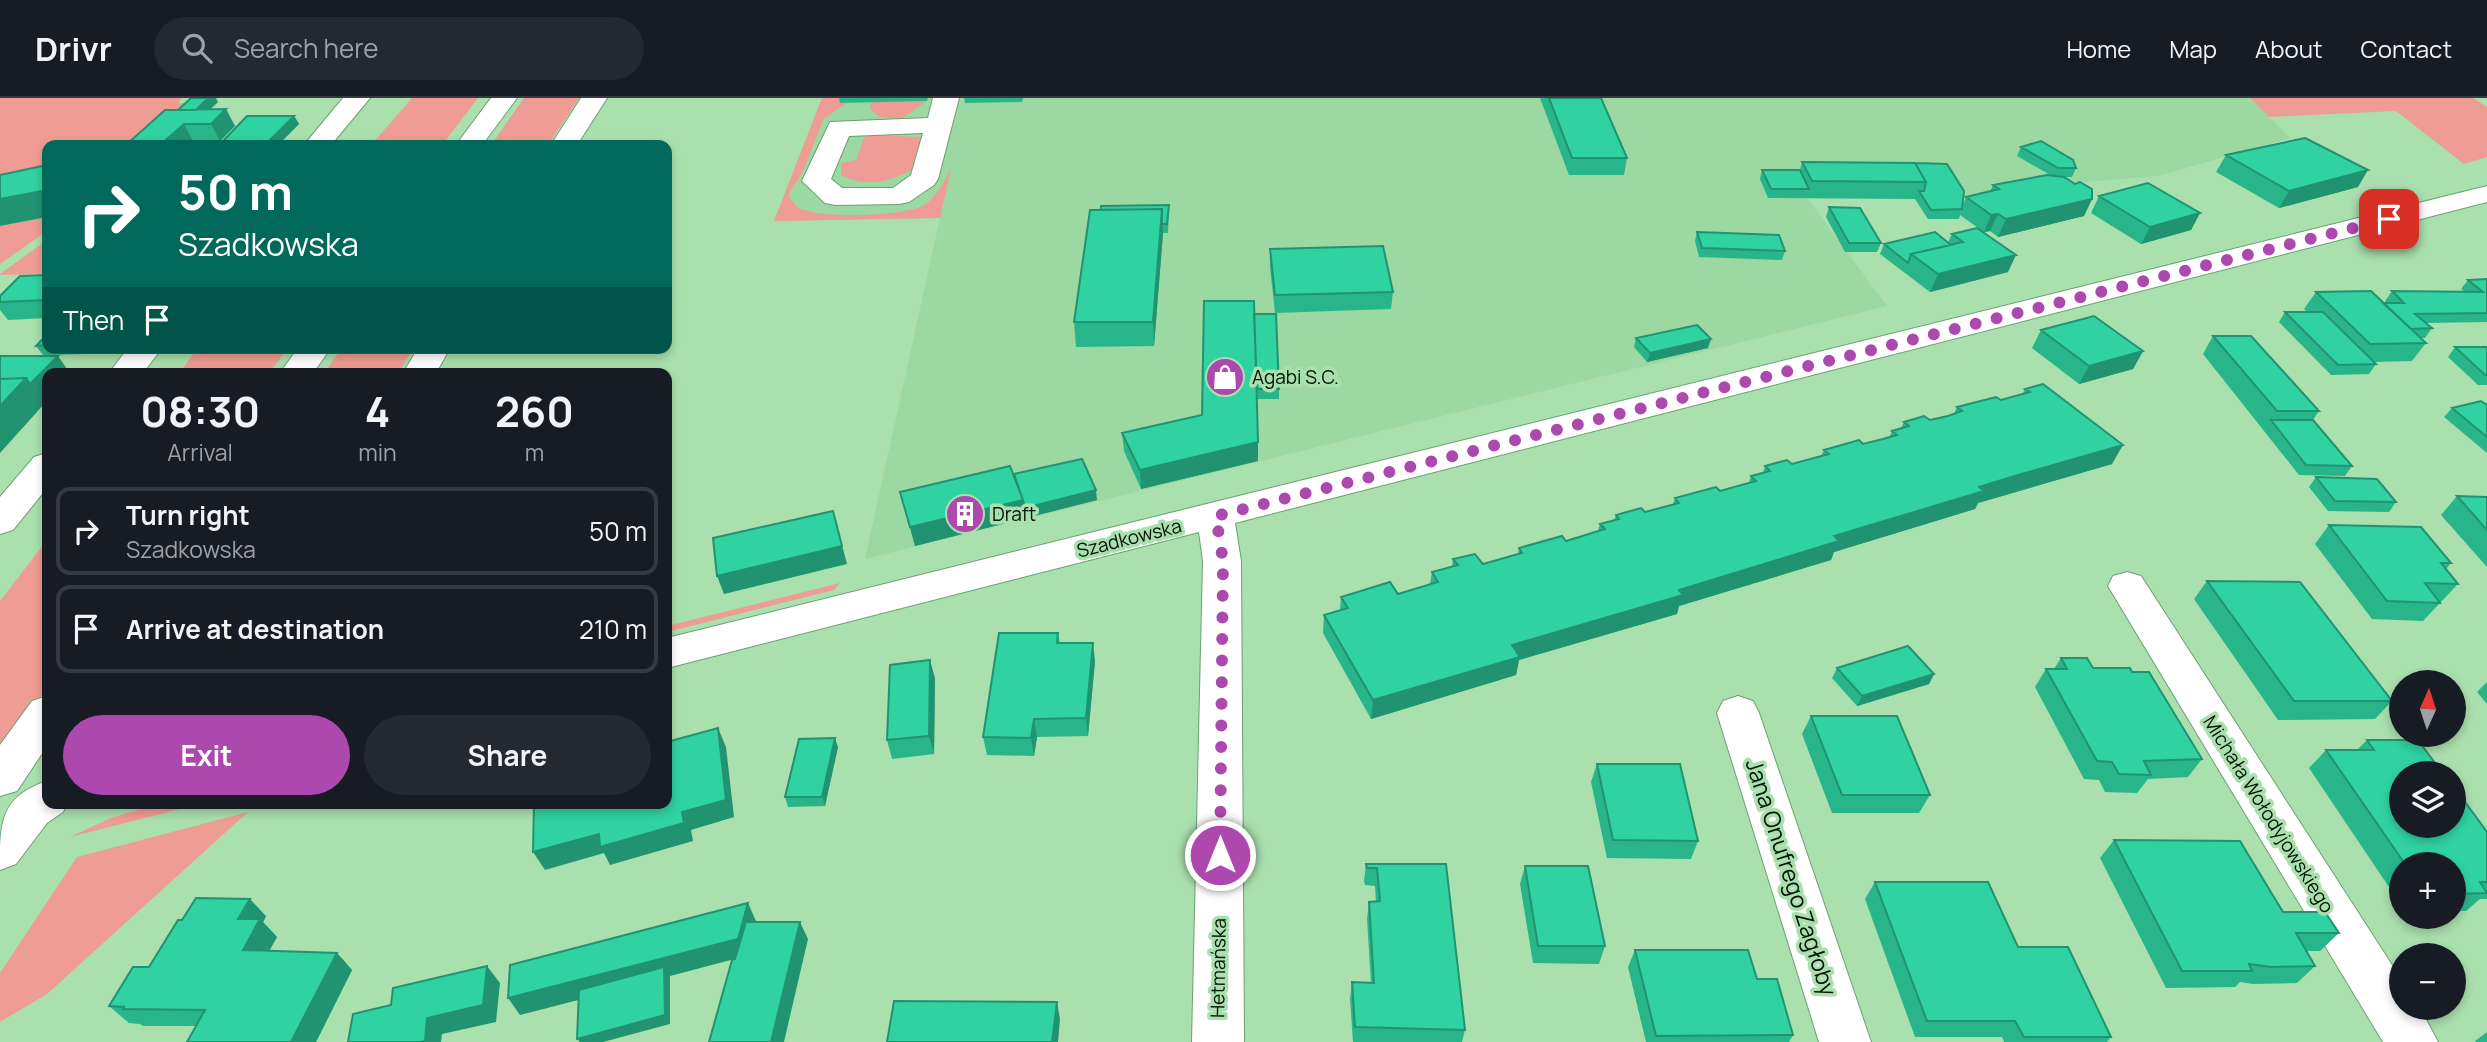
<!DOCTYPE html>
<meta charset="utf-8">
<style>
body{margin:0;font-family:Manrope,sans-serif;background:#242831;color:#f1f3f6;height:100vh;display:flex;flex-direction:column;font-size:26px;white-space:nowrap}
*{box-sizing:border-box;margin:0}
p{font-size:23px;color:#9ea1a6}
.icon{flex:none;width:38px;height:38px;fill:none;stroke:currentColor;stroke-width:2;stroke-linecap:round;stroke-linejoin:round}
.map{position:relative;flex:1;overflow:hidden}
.drawer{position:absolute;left:42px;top:270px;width:630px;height:441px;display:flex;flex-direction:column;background:#171b24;border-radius:14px;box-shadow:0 4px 10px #0003}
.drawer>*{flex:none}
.top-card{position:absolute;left:42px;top:42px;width:630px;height:214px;border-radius:14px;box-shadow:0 4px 10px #0003;background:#00695c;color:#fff;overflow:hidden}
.needle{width:46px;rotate:3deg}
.fabs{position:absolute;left:2389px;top:572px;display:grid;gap:14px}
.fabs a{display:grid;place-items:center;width:77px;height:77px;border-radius:50%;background:#171b24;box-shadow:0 4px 10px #0003;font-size:35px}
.pin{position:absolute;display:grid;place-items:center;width:60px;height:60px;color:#fff;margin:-30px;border-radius:14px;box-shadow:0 4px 10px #0006}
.me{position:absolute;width:77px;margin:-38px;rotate:0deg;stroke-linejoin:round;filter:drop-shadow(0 0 5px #0008)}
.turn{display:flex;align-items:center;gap:24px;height:147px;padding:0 21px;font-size:32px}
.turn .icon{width:91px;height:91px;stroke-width:2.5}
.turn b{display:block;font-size:49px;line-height:60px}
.then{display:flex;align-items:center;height:66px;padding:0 21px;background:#0003;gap:14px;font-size:26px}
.eta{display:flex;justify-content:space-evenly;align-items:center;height:119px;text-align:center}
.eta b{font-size:42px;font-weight:700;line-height:49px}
.cta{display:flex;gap:14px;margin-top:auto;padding:14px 21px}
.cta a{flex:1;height:80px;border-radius:42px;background:#ac48ae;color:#fff;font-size:28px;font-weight:700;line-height:80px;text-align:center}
.cta a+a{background:#242831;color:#f1f3f6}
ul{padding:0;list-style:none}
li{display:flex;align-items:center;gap:21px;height:88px;margin:0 14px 10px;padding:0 7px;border:4px solid #363941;border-radius:14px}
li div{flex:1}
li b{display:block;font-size:26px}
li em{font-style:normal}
header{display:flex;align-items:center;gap:42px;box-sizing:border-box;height:98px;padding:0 35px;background:#171b24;border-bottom:2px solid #363941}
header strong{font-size:33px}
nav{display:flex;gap:38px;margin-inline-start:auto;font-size:24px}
.search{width:490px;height:63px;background:#242831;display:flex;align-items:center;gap:18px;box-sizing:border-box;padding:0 24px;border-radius:38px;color:#9ea1a6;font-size:26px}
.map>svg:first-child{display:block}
.built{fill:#9cd8a1}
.green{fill:#ef9d94}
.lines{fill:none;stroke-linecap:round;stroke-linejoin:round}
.minor-casing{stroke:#6ca072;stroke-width:2}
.minor{fill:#fff;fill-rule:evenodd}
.wall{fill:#29b58a}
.shaded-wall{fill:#229371}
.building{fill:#30d2a1;stroke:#229371;stroke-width:2}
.route{stroke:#ac48ae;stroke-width:12;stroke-dasharray:0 21.6}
.labels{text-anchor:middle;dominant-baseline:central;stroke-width:7;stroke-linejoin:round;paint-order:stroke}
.poi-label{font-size:19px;fill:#011304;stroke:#aadfae;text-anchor:start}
.street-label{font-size:19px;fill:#011304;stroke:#aadfae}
.near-street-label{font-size:23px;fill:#011304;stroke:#aadfae}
</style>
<header>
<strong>Drivr</strong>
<div class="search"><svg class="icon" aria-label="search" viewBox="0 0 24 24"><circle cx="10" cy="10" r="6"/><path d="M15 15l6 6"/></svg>Search here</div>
<nav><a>Home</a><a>Map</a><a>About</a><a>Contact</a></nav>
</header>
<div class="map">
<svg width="2487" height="944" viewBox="0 0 2487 944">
<rect width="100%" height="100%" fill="#aadfae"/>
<path class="built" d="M822 0H2250L2290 40 2158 78 2058 86 2036 85 1961 102 1807 100 1887 208 865 461 940 120 774 123Z"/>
<path class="green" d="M0 0H182L178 5H200L155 47H47V74L0 82Z
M412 0H478L442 47H371Z
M524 0H579L548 47H491Z
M822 0H842L841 4H849L824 20 803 73 788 97C791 101 795 108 799 110 820 121 898 118 920 109 936 102 942 86 951 71L940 120 774 123Z
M2250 0H2473L2487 9V59L2464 66 2396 13 2269 19Z
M927 3 901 21 879 19 870 10 871 4Z
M871 37 922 39 925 42 919 67C895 83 868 91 841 77V65L856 62 864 40Z
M47 119V133L0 166V128Z
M47 142V176L0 177V176Z
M198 250H288L269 275H179Z
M342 250H414L398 275H324Z
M47 442V589L0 659V503Z
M840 485 834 492 667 534V528Z
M160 705H204L70 739 111 720Z
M248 714 47 896 0 924V875L77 759Z"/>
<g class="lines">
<defs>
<path id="minor" d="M343 0H370L331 47H304Z
M491 0H517L482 47H456Z
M581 0H607L577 47H551Z
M933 0H959L938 81 934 87 909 104 899 106 835 107 825 105 802 83 830 24 928 20ZM923 35 911 77 893 90H842L831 81 849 38Z
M2487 88V104L1235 425 1241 463 1244 944H1192L1203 463 1199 434 667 570V540Z
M128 250H162L143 275H109Z
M298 250H331L313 275H280Z
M418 250H450L436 275H403Z
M47 355V390L13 432 0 436V399L34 359Z
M2127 474 2141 478 2401 881V910H2420L2438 944H2383L2108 488 2113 478Z
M47 598V648L17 693 0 698V647L32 603Z
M1738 598 1753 603 1759 615 1871 944H1819L1717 615 1723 603Z
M47 683V705H67L63 714 47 725 16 766 0 772C0 724 0 699 47 683Z"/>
</defs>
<use href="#minor" class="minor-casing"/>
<use href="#minor" class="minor"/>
</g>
<path class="wall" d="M839 0H928L927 3 840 5Z
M964 0H1023L1022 4 965 5Z
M1540 0H1601L1627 60 1624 77H1569Z
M218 4 210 11 235 28 220 43H193L189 47H126L178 12Z
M294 18 299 26 278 47H224L222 44Z
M2021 49 2076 70 2072 79H2062L2092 101 2084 118 1998 139 1990 133 1984 134 2008 174 1930 194 1880 156 1884 146 1948 144 1952 136 1981 132 1960 117 1959 121H1928L1915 101 1768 100 1760 81 1762 72H1800L1802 64 1915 65 1963 107 1966 99 1990 94 1993 87 2052 78 2017 58Z
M2226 57 2358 89 2279 110 2216 74Z
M2099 98 2200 115 2191 132 2141 146 2091 115Z
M1169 107 1168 135H1163L1154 248 1076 249 1074 224Z
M1829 109 1881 145 1877 154H1845L1826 119Z
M1697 134 1785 153 1782 162 1699 159 1695 143Z
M1270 151 1393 194 1391 211 1275 215 1270 169Z
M47 177V220L8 222 0 212V198Z
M2487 181V224L2426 225 2432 230 2425 240H2420L2426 245 2412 263 2373 264 2376 266 2369 276 2331 277 2279 224 2285 214H2307L2304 211 2316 194 2387 205 2385 203 2392 193 2465 194 2461 191 2468 182Z
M1254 216 1279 291V301H1257L1258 363 1141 391 1124 353 1122 335 1202 317Z
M2041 232 2143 253 2133 271 2079 286 2032 250Z
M2213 238 2319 313 2313 322 2352 368 2345 378 2299 377 2203 256Z
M1636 240 1708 250 1647 264 1634 249Z
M36 248H47V250H91L85 256 43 257Z
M2455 249H2487V287H2478L2448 259Z
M2025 291 2112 366 1978 405 1975 411 1834 454 1831 462 1679 508 1677 516 1519 562 1516 577 1371 621 1323 535 1324 517 1340 512 1341 499 1398 496 1430 486 1432 474 1452 469 1453 461 1483 466 1518 456 1519 450 1566 443 1598 433 1600 426 1614 423 1616 417 1645 414 1673 406 1675 400 1720 393 1749 385 1751 378 1763 375 1765 368 1792 366 1821 358 1824 352 1863 346 1889 340 1892 333 1901 330 1904 324 1930 322 1954 316 1957 309 2001 302 2022 297Z
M2487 307V355L2444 319 2452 310Z
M1014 376 1097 402 915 448 900 394Z
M2316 379 2396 404 2389 414 2328 413 2309 389Z
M2457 398 2487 399V469L2441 417Z
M2329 427 2451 465 2446 471 2458 486 2423 523 2372 521 2315 446Z
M2207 483 2392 603 2375 621 2278 622 2194 501Z
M1058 535 1060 545 1095 563 1088 638 1037 639 1034 658 987 657 983 639Z
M2061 560 2093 570 2132 574 2202 661 2188 679 2148 681 2137 695 2105 694 2099 682 2084 681 2035 589 2046 571H2054Z
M1837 570 1934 576 1929 586 1857 608 1832 580Z
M935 580 934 656 892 661 887 642Z
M2487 584V606L2477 594Z
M1811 618 1930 697 1919 715H1832L1802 636Z
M2367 642 2487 734V801H2480L2466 813H2454V766H2401V807L2309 670 2326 652H2357Z
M838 649 825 708 788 709 785 699Z
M1597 666 1698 743 1691 761 1607 760 1591 684Z
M2114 742 2283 814 2339 835 2320 853H2306L2315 868 2297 885 2253 886 2240 884 2235 889 2166 890 2100 760Z
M1366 766H1446L1465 932 1462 944H1353L1350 901 1352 884 1371 885 1367 821 1369 804H1376L1375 788 1365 787 1364 783Z
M1525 768 1605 848 1599 866 1533 865 1520 786Z
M1875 784 2018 849 2111 939 2107 944H2004L2002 939H1915L1865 801Z
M266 818 263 824 277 839 269 853 337 855 352 872 316 944H187L196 928H143L140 926 129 925 109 908 149 869Z
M1635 852 1757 881 1793 937 1789 944H1646L1628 869Z
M2487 934V944H2476L2475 943Z"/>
<path class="shaded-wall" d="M208 0H216L218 4 195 26 187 20Z
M226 11 235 28 220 43 211 26Z
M294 18 299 26 278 47H271L269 43Z
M184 26 193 43 189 47H160Z
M2368 72 2358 89 2279 110 2289 93Z
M47 92V119L0 128V101Z
M2092 101 2084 118 1998 139 2006 121Z
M1162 111 1163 135 1154 248 1153 224Z
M2200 115 2191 132 2141 146 2150 129Z
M1998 116 1990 133 1984 134 1991 117Z
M2016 157 2008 174 1930 194 1938 176Z
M1711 241 1708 250 1647 264 1650 255Z
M81 250H91L85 256Z
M2143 253 2133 271 2079 286 2089 268Z
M58 258 70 275H47V301L44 304 45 305 0 355V308L26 280Z
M1258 344V363L1141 391 1140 372Z
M2123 347 2112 366 1978 405 1975 411 1834 454 1831 462 1679 508 1677 516 1519 562 1516 577 1371 621 1373 602 1512 547 1679 492 1979 389 2018 377Z
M1096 392 1097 402 1026 420 1025 410Z
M1023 402 1026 420 915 448 910 429Z
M833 413 847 466 724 496 717 478Z
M1093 545 1095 563 1088 638 1086 620Z
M930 562 935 580 934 656 929 638Z
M1934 576 1929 586 1857 608 1862 598Z
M1034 621 1037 639 1034 658 1031 640Z
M718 630 726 649 734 719 691 732 693 743 610 767 604 755 545 772 533 754 682 714Z
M835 640 838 649 825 708 822 699Z
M250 801 266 818 263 824 277 839 260 869 243 852 238 821Z
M748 805 756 823 746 858 670 878V926L603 944H580L577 941 664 880 520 917 508 900Z
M800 824 808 841 784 944H771Z
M337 855 352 872 316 944H291Z
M487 868 500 885 496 924 442 936 441 944H420L427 920Z
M1057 904 1060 921 1058 944H1052Z"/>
<path class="building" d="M191 0H208L196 12H178Z
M1549 0H1601L1627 60H1572Z
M226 11 211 26H184L160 47H126L165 12Z
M247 18H294L269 43 222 44Z
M2305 40 2368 72 2289 93 2226 57Z
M2041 43 2073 62 2076 70H2058L2021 49Z
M1802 64 1915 65 1926 84 1812 83Z
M1915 65 1947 66 1964 93 1962 111 1931 112 1919 93H1924L1926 84Z
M47 67V92L0 101V77Z
M1762 72H1800L1809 91H1771Z
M2047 77 2064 79 2075 86 2080 84 2092 91V101L2006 121 1998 116 1991 117 1966 99 1999 91 1993 87Z
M2148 85 2200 115 2150 129 2099 98Z
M1169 107 1167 126H1162V111L1101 112V108Z
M1829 109 1860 110 1881 145H1849Z
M1162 111 1153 224H1074L1090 112Z
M1977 130 2016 157 1938 176 1911 156 1963 144 1952 136Z
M1697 134 1779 137 1785 153 1702 150Z
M1935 134 1951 147 1911 156 1908 165 1884 146Z
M1383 148 1393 194 1275 197 1270 151Z
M47 177V202L0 204V198L20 178Z
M2487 181V215L2415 216 2432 230 2411 231 2383 205H2404L2392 193 2483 194 2468 182Z
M2371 193 2426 245 2370 246 2316 194Z
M1204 203H1254L1258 344 1140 372 1122 335 1202 317Z
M2285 214H2323L2376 266 2338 267Z
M1254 216H1276L1279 291H1257Z
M2094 218 2143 253 2089 268 2041 232Z
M1697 227 1711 241 1650 255 1636 240Z
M47 236V247L36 248Z
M2213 238H2251L2319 313H2277Z
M2455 249H2487V277H2485Z
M0 258H58L30 286 26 280 0 281Z
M26 280 0 308V281Z
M2043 286 2123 347 2018 377 1979 389 1984 393 1834 438 1839 443 1679 492 1683 497 1512 547 1520 559 1373 602 1324 517 1348 510 1341 499 1390 484 1398 496 1438 484 1432 474 1458 467 1453 461 1475 456 1483 466 1522 455 1519 450 1562 438 1566 443 1605 431 1600 426 1619 421 1616 417 1641 410 1645 414 1679 405 1675 400 1716 389 1720 393 1756 383 1751 378 1770 373 1765 368 1787 362 1792 366 1829 356 1824 352 1859 342 1863 346 1883 341 1897 337 1892 333 1909 328 1904 324 1924 318 1930 322 1948 318 1962 313 1957 309 1996 299 2001 302 2030 294 2025 291Z
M2481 303 2487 307V339L2452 310Z
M2271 322H2313L2352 368 2306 367Z
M1082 361 1096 392 1025 410 1023 402 1014 376Z
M1010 368 1023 402 910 429 900 394Z
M2316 379 2377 381 2396 404 2335 403Z
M2457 398 2487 399V432Z
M833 413 842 448 717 478 713 440Z
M2329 427 2421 429 2451 465H2441L2458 486 2425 485 2440 505 2387 503Z
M2207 483 2300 484 2392 603H2294Z
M999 535H1058L1057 545H1093L1086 620 1034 621 1031 640 983 639Z
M1908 548 1934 576 1862 598 1837 570Z
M2061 560H2087L2093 570H2130L2132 574H2149L2202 661 2144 663 2151 677 2119 676 2112 664 2097 663 2046 571H2067Z
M930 562 929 638 887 642 890 567Z
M1811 618H1897L1930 697H1842Z
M718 630 726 702 682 714 684 725 600 749 599 736 533 754 534 705H667V644Z
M835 640 822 699H785L799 641Z
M2367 642H2418L2443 676H2401V728H2454V689L2487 734V784H2480L2487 795 2454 796V766H2405L2326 652H2374Z
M1597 666H1680L1698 743 1613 742Z
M2114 742 2240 743 2283 814H2325L2339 835H2296L2315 868 2271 869 2249 866 2252 873H2182Z
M1366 766H1446L1465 932 1355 929 1352 884 1374 885 1369 804 1380 803 1377 770H1367Z
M1525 768H1588L1605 848H1538Z
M1875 784H1988L2018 849H2068L2111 939H2024L2015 923H1927Z
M196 800 250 801 238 821H260L243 852 337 855 291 944H187L205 912 123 911 124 909 109 908 133 869H149L178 822H182Z
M748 805 738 841 508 900 510 867Z
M746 824H800L771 944H709L732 862 735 861Z
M1635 852H1748L1757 881H1777L1793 937 1656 938Z
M487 868 483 907 427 920 425 943 420 944H348L353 916 391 907 393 890Z
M664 869 665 917 577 941 579 892Z
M894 903 1057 904 1052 944H887Z"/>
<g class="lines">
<path class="route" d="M1220 757 1223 463 1216 418 2389 121"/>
</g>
<defs>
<symbol id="shop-disc" viewBox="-11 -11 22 22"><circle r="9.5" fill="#ac48ae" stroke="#aadfae"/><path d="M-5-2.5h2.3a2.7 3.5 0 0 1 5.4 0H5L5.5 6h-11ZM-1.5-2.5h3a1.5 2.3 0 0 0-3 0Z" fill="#fff"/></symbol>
<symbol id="building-disc" viewBox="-11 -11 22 22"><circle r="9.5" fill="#ac48ae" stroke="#aadfae"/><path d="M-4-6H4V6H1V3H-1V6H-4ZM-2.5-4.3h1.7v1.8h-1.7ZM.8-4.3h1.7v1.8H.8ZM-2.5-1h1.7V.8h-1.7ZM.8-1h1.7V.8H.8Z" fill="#fff"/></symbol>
</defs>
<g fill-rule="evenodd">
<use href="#shop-disc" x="1203" y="257" width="44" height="44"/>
<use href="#building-disc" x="943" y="394" width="44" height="44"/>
</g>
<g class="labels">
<g class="poi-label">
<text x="1252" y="279">Agabi S.C.</text>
<text x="992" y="416">Draft</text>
</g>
<g class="street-label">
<text transform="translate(1129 440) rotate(-14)">Szadkowska</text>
<text transform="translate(2269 716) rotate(58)">Michała Wołodyjowskiego</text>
<text transform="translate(1218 870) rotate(-89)">Hetmańska</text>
</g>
<g class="near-street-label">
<text transform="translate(1792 779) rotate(72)">Jana Onufrego Zagłoby</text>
</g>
</g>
</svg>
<div class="fabs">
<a><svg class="needle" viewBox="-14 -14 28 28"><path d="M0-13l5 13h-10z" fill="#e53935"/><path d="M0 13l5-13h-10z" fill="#9ea1a6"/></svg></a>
<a><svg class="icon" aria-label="layers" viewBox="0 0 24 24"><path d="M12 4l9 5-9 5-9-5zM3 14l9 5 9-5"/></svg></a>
<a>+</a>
<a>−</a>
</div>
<div class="pin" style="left:2389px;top:121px;background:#d93025"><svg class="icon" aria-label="arrive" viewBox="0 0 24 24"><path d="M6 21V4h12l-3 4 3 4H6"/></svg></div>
<svg class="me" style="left:1220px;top:757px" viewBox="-20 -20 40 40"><circle r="17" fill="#ac48ae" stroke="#fff" stroke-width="3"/><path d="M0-11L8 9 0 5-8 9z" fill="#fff"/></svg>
<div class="top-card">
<div class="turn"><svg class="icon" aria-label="right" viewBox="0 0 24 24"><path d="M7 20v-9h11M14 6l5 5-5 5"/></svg><div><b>50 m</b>Szadkowska</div></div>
<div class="then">Then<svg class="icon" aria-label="arrive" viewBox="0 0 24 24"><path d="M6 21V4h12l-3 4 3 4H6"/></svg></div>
</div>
<section class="drawer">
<div class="eta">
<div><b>08:30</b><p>Arrival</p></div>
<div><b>4</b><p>min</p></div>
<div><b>260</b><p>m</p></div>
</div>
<ul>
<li><svg class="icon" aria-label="right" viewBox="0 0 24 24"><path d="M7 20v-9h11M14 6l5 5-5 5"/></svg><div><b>Turn right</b><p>Szadkowska</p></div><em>50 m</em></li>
<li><svg class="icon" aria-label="arrive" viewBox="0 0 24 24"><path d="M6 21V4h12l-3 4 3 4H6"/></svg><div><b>Arrive at destination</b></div><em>210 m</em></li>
</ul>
<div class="cta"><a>Exit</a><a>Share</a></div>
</section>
</div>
